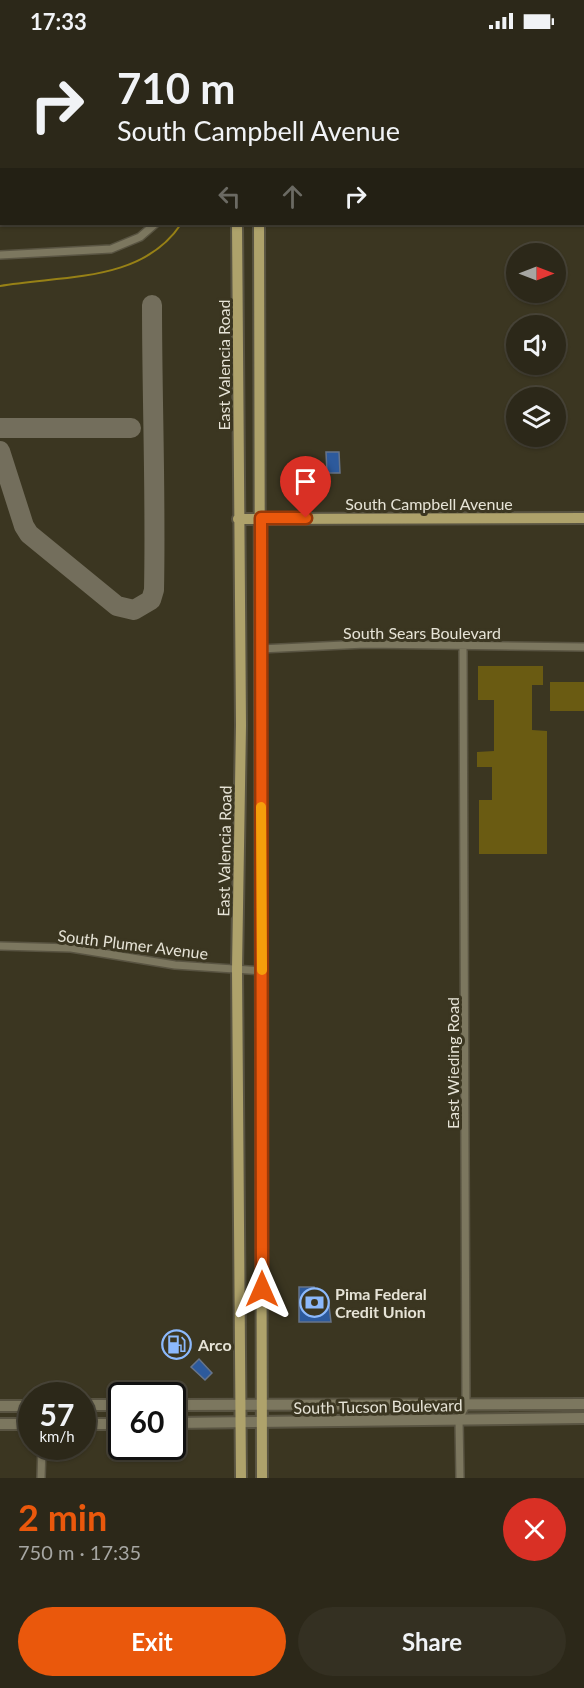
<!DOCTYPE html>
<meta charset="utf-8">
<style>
body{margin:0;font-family:Lato,sans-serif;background:#343022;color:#f1f3f6;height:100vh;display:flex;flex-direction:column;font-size:22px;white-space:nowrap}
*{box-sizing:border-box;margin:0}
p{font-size:20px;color:#a6a6a2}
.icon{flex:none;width:33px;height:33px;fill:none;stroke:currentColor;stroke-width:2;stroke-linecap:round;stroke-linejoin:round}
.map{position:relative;height:1436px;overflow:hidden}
.side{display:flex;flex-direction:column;background:#2c2819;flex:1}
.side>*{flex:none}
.top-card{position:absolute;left:0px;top:0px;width:585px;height:183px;box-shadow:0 2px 4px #0004,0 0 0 2px #484438;background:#2c2819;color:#f1f3f6;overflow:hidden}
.needle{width:39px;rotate:90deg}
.fabs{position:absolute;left:506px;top:201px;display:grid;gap:12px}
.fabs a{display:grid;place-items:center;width:60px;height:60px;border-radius:50%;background:#2c2819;box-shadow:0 2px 4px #0004,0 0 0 2px #484438;font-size:30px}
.speed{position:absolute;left:18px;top:1340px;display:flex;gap:12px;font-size:30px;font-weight:700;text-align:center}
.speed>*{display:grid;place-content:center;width:78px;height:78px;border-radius:50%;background:#2c2819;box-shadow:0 2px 4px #0004,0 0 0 2px #484438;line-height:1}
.speed small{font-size:15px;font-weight:400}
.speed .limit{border:3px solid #111;border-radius:9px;background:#fff;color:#111}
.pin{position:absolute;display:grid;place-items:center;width:51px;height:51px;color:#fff;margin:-62px -26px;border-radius:50% 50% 50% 0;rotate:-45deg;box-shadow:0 0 6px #0007}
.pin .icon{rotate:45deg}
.me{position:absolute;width:66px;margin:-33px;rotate:0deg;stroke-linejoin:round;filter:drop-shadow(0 0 4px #0008)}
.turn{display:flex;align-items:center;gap:21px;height:126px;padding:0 18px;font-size:27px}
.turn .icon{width:78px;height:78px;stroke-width:2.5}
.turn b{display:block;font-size:42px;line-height:51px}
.lanes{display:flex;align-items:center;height:57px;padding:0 18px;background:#0003;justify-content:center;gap:30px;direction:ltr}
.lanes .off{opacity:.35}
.round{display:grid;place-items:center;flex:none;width:63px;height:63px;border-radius:32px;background:#343022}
.summary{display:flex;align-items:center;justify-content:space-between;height:102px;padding:0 18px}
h1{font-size:36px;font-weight:700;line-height:45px;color:#ea580c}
.button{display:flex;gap:12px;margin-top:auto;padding:12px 18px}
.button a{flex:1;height:69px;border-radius:36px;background:#ea580c;color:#fff;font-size:24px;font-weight:700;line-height:69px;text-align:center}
.button a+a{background:#343022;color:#f1f3f6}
.status{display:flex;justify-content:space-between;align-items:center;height:42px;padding:0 30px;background:#2c2819;direction:ltr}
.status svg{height:16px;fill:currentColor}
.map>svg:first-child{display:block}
.green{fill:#6a5b12}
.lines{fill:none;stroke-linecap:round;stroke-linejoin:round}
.stream{stroke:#978116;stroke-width:2}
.taxiway{stroke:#736e5c;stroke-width:20}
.building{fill:#2d5a9c;stroke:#677489;stroke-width:1.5}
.minor-casing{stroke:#595442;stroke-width:10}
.secondary-casing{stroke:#595442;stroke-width:14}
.primary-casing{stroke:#595442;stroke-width:14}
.minor{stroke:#7c775f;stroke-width:7}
.secondary{stroke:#7c775f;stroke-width:10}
.primary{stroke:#aea26b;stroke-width:10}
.route-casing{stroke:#983908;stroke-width:15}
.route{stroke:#ea580c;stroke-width:10}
.slow{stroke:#f59e0b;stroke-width:10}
.labels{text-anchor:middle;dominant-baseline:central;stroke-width:6;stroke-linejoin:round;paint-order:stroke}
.street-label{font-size:16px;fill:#e6e3d6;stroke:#3b3621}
.poi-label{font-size:16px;font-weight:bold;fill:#e6e3d6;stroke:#3b3621;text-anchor:start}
</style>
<div class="status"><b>17:33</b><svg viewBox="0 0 49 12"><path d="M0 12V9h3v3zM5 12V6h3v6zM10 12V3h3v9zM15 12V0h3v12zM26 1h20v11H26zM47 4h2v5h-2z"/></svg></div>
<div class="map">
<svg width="584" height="1436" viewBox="0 0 584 1436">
<rect width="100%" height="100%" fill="#3b3621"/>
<path class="green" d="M478 624H543V643H532V688L547 689V812H479V758H492V725H477V710L494 709V658H478Z
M550 640H584V669H550Z"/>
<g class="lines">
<path class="stream" d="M203 0V2
M0 244C63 233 142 241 181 182"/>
<path class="taxiway" d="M0 386H131
M0 409 24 484 29 492 117 564 134 568 151 558 154 548C156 453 152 359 152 263"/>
</g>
<path class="building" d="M326 410H339L340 431H327Z
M299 1245H314V1256H328L331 1280H299Z
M168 1293H186L187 1310 183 1314H168Z
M199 1317 212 1331 205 1338 191 1325Z"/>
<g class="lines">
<defs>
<path id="minor" d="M170 0V2
M461 0V2
M574 0V2
M89 2V0
M0 213 111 207 140 195 155 182
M260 607 365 602 584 605
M0 904 71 906 175 923 262 929
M41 1436 42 1404
M460 1436 459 1377 466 1363 463 603"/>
<path id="secondary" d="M82 1363H122
M172 1363 584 1362
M0 1364H32
M172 1381 584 1376
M0 1382H32
M82 1382H122"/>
<path id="primary" d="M258 0V2
M239 2V0
M237 182 241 683 237 927 241 1436
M259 182 262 1436
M238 477 584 476"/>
</defs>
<use href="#minor" class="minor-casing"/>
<use href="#secondary" class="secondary-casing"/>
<use href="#primary" class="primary-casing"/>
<use href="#minor" class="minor"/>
<use href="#secondary" class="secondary"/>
<use href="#primary" class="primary"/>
</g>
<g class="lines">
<defs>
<path id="route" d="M262 1247 261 476H306"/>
</defs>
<use href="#route" class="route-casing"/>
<use href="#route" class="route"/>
<path class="slow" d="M261 765 262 928"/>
</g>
<defs>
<symbol id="bank-ring" viewBox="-11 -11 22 22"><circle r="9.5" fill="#3b3621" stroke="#8cb9fc" stroke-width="1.5"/><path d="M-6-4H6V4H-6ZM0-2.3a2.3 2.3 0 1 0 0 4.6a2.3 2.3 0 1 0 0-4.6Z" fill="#8cb9fc"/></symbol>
<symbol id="fuel-ring" viewBox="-11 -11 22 22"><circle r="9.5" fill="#3b3621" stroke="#8cb9fc" stroke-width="1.5"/><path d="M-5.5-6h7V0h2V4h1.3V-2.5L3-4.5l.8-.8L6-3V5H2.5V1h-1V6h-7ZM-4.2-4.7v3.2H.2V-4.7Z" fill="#8cb9fc"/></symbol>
</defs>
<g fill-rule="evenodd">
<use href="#bank-ring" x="298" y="1244" width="33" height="33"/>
<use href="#fuel-ring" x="160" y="1286" width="33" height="33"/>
</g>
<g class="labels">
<g class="street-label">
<text transform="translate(223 323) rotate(-90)">East Valencia Road</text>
<text x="429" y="461">South Campbell Avenue</text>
<text x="422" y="590">South Sears Boulevard</text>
<text transform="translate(224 809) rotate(-89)">East Valencia Road</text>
<text transform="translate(133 902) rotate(7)">South Plumer Avenue</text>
<text transform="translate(452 1021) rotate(-90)">East Wieding Road</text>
<text transform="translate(378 1364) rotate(-1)">South Tucson Boulevard</text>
</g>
<g class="poi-label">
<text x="335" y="1251">Pima Federal<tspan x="335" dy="18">Credit Union</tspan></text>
<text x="198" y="1302">Arco</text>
</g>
</g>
</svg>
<div class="fabs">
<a><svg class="needle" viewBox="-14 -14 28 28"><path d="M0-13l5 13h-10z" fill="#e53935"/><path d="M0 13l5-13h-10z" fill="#a6a6a2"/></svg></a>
<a><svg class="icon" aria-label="sound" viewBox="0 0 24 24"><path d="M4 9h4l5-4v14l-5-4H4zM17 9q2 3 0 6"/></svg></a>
<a><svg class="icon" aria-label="layers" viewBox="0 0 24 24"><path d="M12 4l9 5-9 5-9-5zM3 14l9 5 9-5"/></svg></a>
</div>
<div class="speed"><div>57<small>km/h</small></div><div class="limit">60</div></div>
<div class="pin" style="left:306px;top:476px;background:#d93025"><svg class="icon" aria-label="arrive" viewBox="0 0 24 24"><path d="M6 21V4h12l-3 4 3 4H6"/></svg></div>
<svg class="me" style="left:262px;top:1247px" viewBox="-20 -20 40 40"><path d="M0-17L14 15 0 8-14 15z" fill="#ea580c" stroke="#fff" stroke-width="4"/></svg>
<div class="top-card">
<div class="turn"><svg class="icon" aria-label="right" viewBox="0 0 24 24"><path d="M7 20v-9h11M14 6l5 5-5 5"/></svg><div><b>710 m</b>South Campbell Avenue</div></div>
<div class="lanes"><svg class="icon off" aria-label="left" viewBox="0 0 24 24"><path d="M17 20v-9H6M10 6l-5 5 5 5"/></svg><svg class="icon off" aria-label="ahead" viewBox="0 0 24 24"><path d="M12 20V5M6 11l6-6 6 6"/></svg><svg class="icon" aria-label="right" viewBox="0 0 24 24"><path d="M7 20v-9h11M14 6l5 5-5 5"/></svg></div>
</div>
</div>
<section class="side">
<div class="summary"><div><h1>2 min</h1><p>750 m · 17:35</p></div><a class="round" style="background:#d93025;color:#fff"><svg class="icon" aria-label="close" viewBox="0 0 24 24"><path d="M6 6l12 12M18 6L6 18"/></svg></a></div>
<div class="button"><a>Exit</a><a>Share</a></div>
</section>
